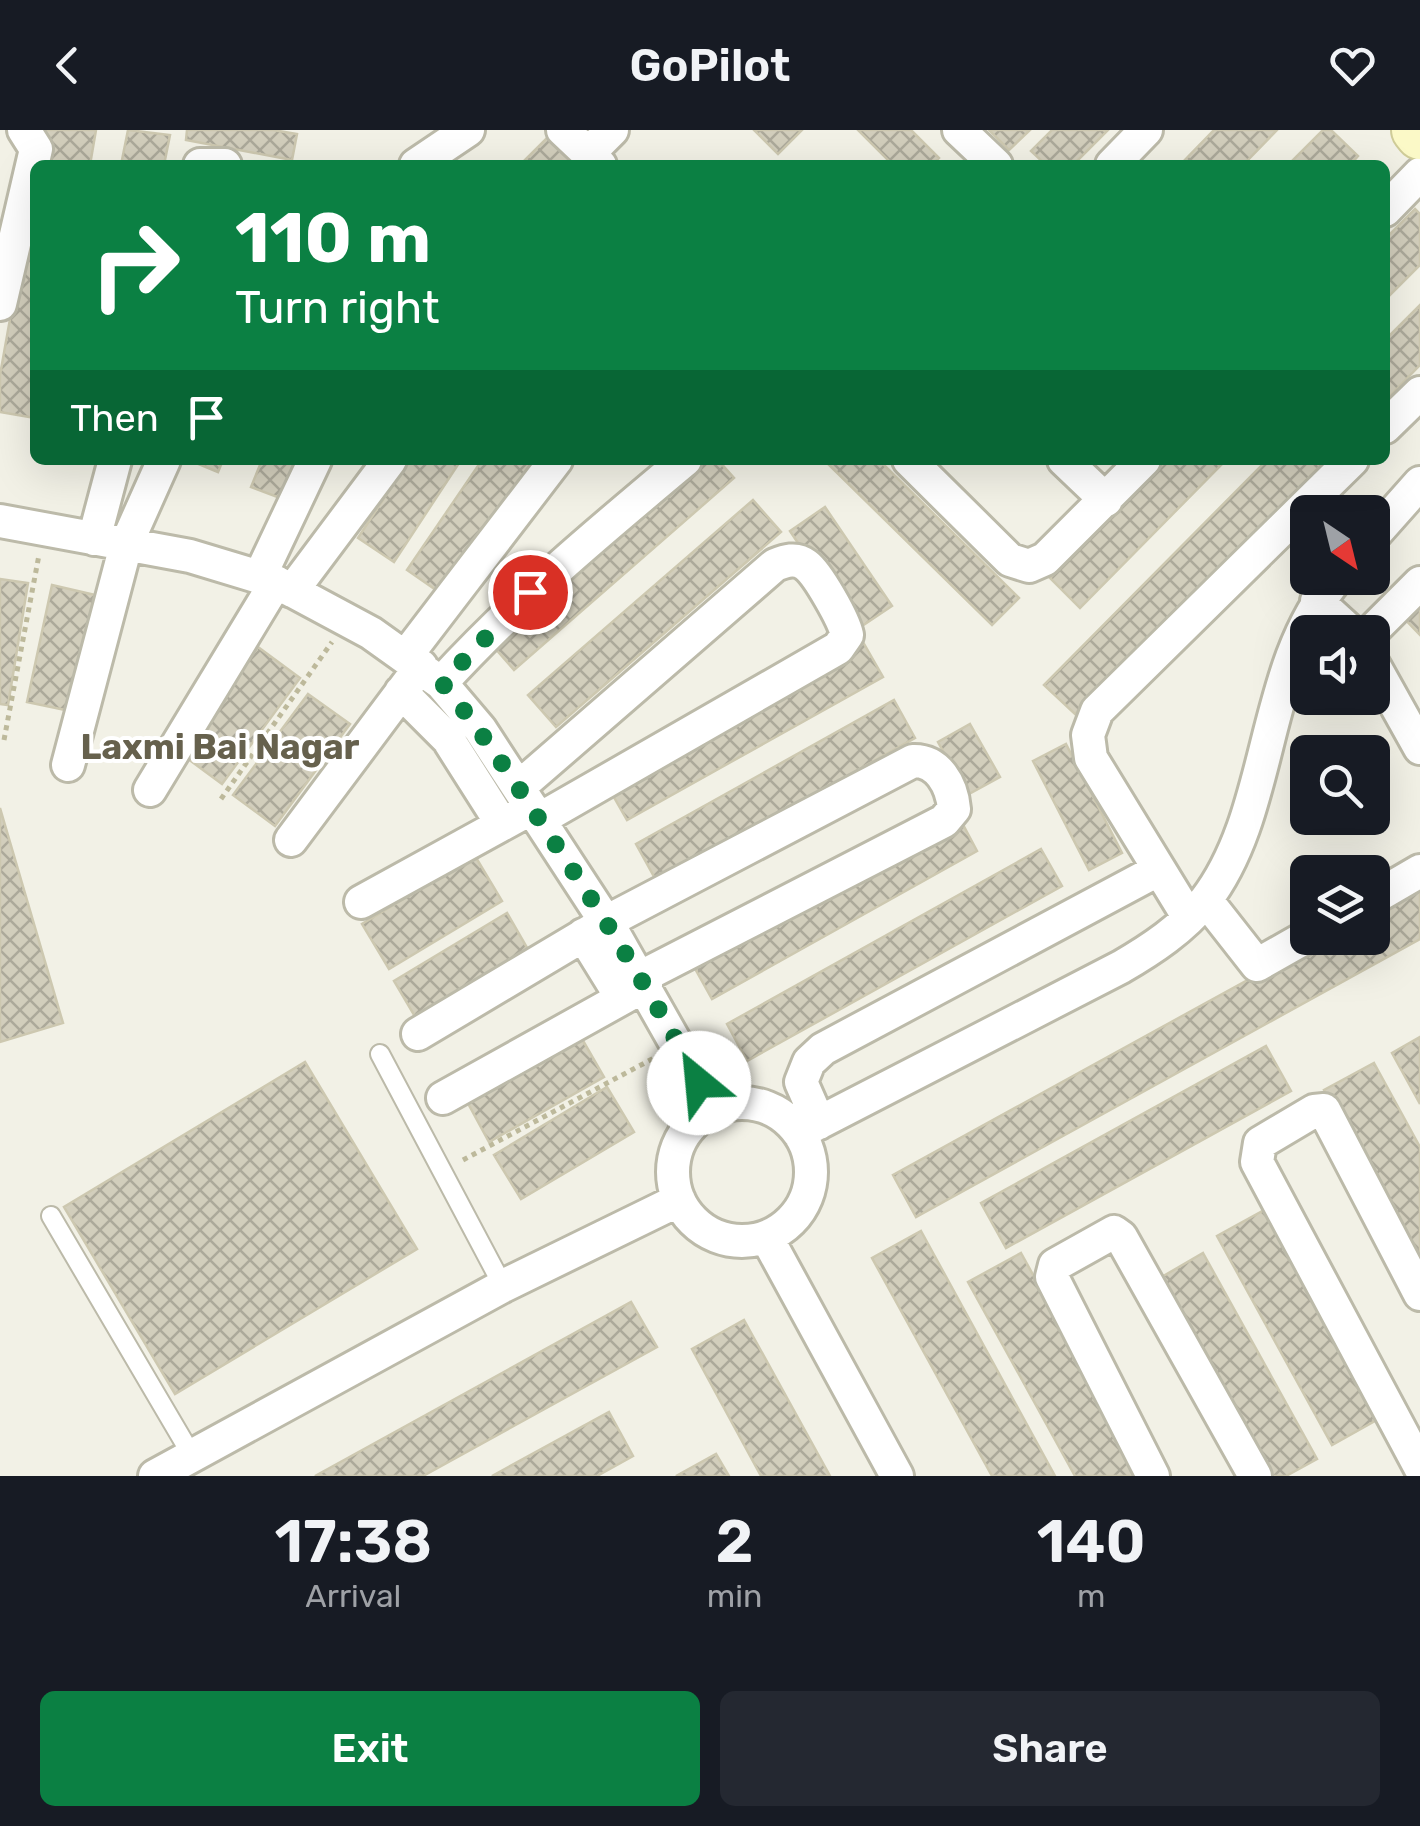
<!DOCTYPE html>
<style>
body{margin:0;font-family:Rubik,sans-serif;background:#242831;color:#f1f3f6;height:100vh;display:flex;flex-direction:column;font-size:38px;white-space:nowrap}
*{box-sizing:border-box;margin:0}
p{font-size:32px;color:#9ea1a6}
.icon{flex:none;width:55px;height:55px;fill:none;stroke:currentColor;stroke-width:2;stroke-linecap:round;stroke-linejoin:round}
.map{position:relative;height:1346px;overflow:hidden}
.details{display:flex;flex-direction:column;background:#171b24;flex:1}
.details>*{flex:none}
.guide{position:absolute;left:30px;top:30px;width:1360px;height:305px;border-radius:15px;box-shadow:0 10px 40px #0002;background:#0b8043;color:#fff;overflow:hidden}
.needle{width:65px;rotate:145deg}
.fabs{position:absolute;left:1290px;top:365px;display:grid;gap:20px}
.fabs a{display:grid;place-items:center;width:100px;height:100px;border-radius:15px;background:#171b24;box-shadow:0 10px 40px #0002;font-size:50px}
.pin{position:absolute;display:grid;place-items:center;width:85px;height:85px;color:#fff;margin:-42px;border:5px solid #fff;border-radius:50%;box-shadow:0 2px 10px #0007}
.me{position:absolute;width:110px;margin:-55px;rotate:332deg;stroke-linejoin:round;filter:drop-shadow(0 0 8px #0008)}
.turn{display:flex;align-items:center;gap:35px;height:210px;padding:0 40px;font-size:45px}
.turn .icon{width:130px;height:130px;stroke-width:2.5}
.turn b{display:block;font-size:70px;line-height:85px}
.then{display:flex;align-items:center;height:95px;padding:0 40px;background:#0003;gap:20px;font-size:38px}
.eta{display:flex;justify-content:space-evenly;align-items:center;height:170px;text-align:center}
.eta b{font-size:60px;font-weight:600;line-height:70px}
.action{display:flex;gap:20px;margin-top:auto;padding:20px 40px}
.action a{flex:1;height:115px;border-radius:15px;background:#0b8043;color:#fff;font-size:40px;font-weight:600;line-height:115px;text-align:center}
.action a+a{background:#242831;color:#f1f3f6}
header{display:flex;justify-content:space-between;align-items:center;height:130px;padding:0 40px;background:#171b24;font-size:45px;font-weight:600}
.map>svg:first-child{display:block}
.building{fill:url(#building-cross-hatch);stroke:#cdc8b0;stroke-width:2.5}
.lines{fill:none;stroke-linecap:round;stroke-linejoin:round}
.lane-casing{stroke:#bcbaa9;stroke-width:22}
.street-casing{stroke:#bcbaa9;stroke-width:38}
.secondary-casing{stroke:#cfcc98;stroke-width:52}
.path{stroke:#bdb99b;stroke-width:5;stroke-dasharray:5 5;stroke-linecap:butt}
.lane{stroke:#fff;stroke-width:18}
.street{stroke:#fff;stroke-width:32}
.secondary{stroke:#fbf9c7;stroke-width:48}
.route{stroke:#0b8043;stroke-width:18;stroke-dasharray:0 32.4}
.labels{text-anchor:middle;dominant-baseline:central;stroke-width:8;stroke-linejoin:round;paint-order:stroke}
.neighbourhood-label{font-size:35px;font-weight:bold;fill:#66614d;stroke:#fff}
</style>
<header><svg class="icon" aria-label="back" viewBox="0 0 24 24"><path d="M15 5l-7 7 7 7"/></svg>GoPilot<svg class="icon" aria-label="heart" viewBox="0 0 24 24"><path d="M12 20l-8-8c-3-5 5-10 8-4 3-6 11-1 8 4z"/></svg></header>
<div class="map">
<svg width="1420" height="1346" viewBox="0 0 1420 1346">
<defs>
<pattern id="building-cross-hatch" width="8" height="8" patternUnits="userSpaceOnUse" patternTransform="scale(2.5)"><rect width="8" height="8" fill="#d2cebc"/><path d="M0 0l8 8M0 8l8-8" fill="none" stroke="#aca99a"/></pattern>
</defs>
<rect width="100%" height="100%" fill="#f2f1e6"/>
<path class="building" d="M44 0H96L90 35H37Z
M128 0 170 5 164 35H121Z
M187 0H273L297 4 292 30 186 10Z
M754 0H802L778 24Z
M858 0H911L939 28 932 35H893Z
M989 0H1030L1009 20Z
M1052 0H1108L1073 35H1046L1031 21Z
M1214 0H1277L1243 35H1180Z
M1323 0H1331L1358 26 1350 35H1288Z
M550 5 580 35 523 32Z
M35 49V288L0 282V245Z
M1415 79 1420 84V135L1385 170V109Z
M1420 175V235L1385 271V210Z
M189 330H223L218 342Z
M262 330H301L285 370 251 357Z
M409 330H461L394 432 358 408Z
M482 330H540L446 467 407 440Z
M692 330H718L734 348 514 540 487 509Z
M824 330H879L1019 468 992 495Z
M1167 330H1226L1080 478 1050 448Z
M1267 330H1326L1075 584 1044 555Z
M753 370 781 402 556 597 528 565Z
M825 377 892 476 856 500 790 401Z
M0 449 28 453 8 575 0 574Z
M52 455 95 465 70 581 27 572Z
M1420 459V505L1397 481Z
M863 512 883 547 627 690 607 655Z
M258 517 300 548 222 654 180 623Z
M308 564 350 594 275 696 233 665Z
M894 570 915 608 657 752 636 714Z
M970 594 1000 647 967 665 938 612Z
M1066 614 1122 723 1089 740 1033 631Z
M0 678 63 893 0 912Z
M959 687 977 721 712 869 693 835Z
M1041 719 1062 756 747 931 727 894Z
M475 726 502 771 389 839 362 794Z
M1420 755V809L916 1087 893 1045 1324 808H1372V781Z
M507 783 533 828 420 895 394 851Z
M578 902 604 947 489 1012 464 966Z
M1420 907V974L1392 923Z
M1266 916 1291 961 1006 1118 981 1073Z
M305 932 417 1119 175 1264 64 1077Z
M1374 933 1420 1017V1134L1324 960Z
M607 957 634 1002 521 1069 494 1025Z
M1268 1078 1382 1287 1332 1315 1217 1106Z
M921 1101 1055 1346H992L872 1128Z
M1021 1123 1144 1346H1075L968 1152Z
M1203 1123 1317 1329 1286 1346H1269L1160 1148Z
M631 1172 657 1217 423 1346H315Z
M744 1190 830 1346H761L692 1219Z
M609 1282 633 1326 597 1346H492Z
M716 1324 729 1346H676Z"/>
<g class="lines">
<defs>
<path id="lane" d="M380 924 503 1156
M51 1086 191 1324"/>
<path id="street" d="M563 0 600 35
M959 0 996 35
M588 24 612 0
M200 35H225
M416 35 468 0
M1112 35 1146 0
M1385 80 1420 44
M0 174 36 19 24 0
M1385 297 1420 263
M909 330 1010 430 1029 436 1045 429 1144 330
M1064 330 1106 370
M0 391 190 426 276 452 371 503 441 553 480 599 615 806 713 979
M1372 407 1420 353
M94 409 115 330
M260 446 315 330
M292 461 390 330
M1317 471 1351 502
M1371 502 1420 453
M406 526 556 330
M1372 532 1420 618
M441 553C516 471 600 401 685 330
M401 562 448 609 502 694
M68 635 126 415 164 330
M519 657 775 435C785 431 796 427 806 435 818 444 844 490 847 505L838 518 540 689
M150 660 276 452
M291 710 421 536
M1372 769 1420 741
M1206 770 1257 835 1308 806
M361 772 532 678
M1189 788 1091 628 1088 605 1097 581 1352 330
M583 805 622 868
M418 904 606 792 913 631C938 630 952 655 954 679L944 691 641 847
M443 968 646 855
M673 1042a69 69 0 1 1 138 0a69 69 0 1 1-138 0Z
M819 993 801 952 809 932 823 919 1158 740
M799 1003 1121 837C1152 819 1182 799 1205 771 1275 681 1260 536 1337 448
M767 1108 897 1346
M1420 1164 1324 980 1314 981 1260 1013 1257 1032 1420 1337
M155 1346 503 1156 679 1070
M1153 1346 1052 1147 1055 1135 1114 1102 1121 1107 1255 1346"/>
<path id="secondary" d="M1416 0 1420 5"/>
</defs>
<use href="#lane" class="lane-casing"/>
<use href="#street" class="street-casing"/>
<use href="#secondary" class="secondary-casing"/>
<path class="path" d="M4 610 39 425
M221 669 332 512
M463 1030 654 928"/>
<use href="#lane" class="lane"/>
<use href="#street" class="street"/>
<use href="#secondary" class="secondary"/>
</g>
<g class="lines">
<path class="route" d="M530 462 442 553C475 593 503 634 531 677 591 767 649 857 699 953"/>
</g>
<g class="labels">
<g class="neighbourhood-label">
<text x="220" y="617">Laxmi Bai Nagar</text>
</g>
</g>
</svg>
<div class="fabs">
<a><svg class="needle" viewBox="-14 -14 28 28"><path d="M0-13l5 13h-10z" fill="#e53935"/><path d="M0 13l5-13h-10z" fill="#9ea1a6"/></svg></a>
<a><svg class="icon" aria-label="sound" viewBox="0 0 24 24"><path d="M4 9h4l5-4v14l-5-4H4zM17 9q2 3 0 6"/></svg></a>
<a><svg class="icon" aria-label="search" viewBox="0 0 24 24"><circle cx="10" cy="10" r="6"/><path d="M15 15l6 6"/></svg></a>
<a><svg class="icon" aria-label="layers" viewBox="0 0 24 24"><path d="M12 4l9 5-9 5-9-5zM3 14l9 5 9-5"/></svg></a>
</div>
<div class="pin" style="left:530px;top:462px;background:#d93025"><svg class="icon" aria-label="arrive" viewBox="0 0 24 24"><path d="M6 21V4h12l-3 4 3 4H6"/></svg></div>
<svg class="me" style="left:699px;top:953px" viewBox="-20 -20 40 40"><circle r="19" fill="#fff"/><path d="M0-13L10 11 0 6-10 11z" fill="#0b8043"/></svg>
<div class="guide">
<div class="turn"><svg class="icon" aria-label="right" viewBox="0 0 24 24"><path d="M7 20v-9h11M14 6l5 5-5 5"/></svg><div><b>110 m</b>Turn right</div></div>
<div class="then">Then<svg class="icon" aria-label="arrive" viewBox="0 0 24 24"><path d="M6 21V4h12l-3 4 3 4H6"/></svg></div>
</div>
</div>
<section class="details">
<div class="eta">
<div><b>17:38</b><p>Arrival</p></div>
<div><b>2</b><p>min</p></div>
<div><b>140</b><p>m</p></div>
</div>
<div class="action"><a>Exit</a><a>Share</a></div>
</section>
